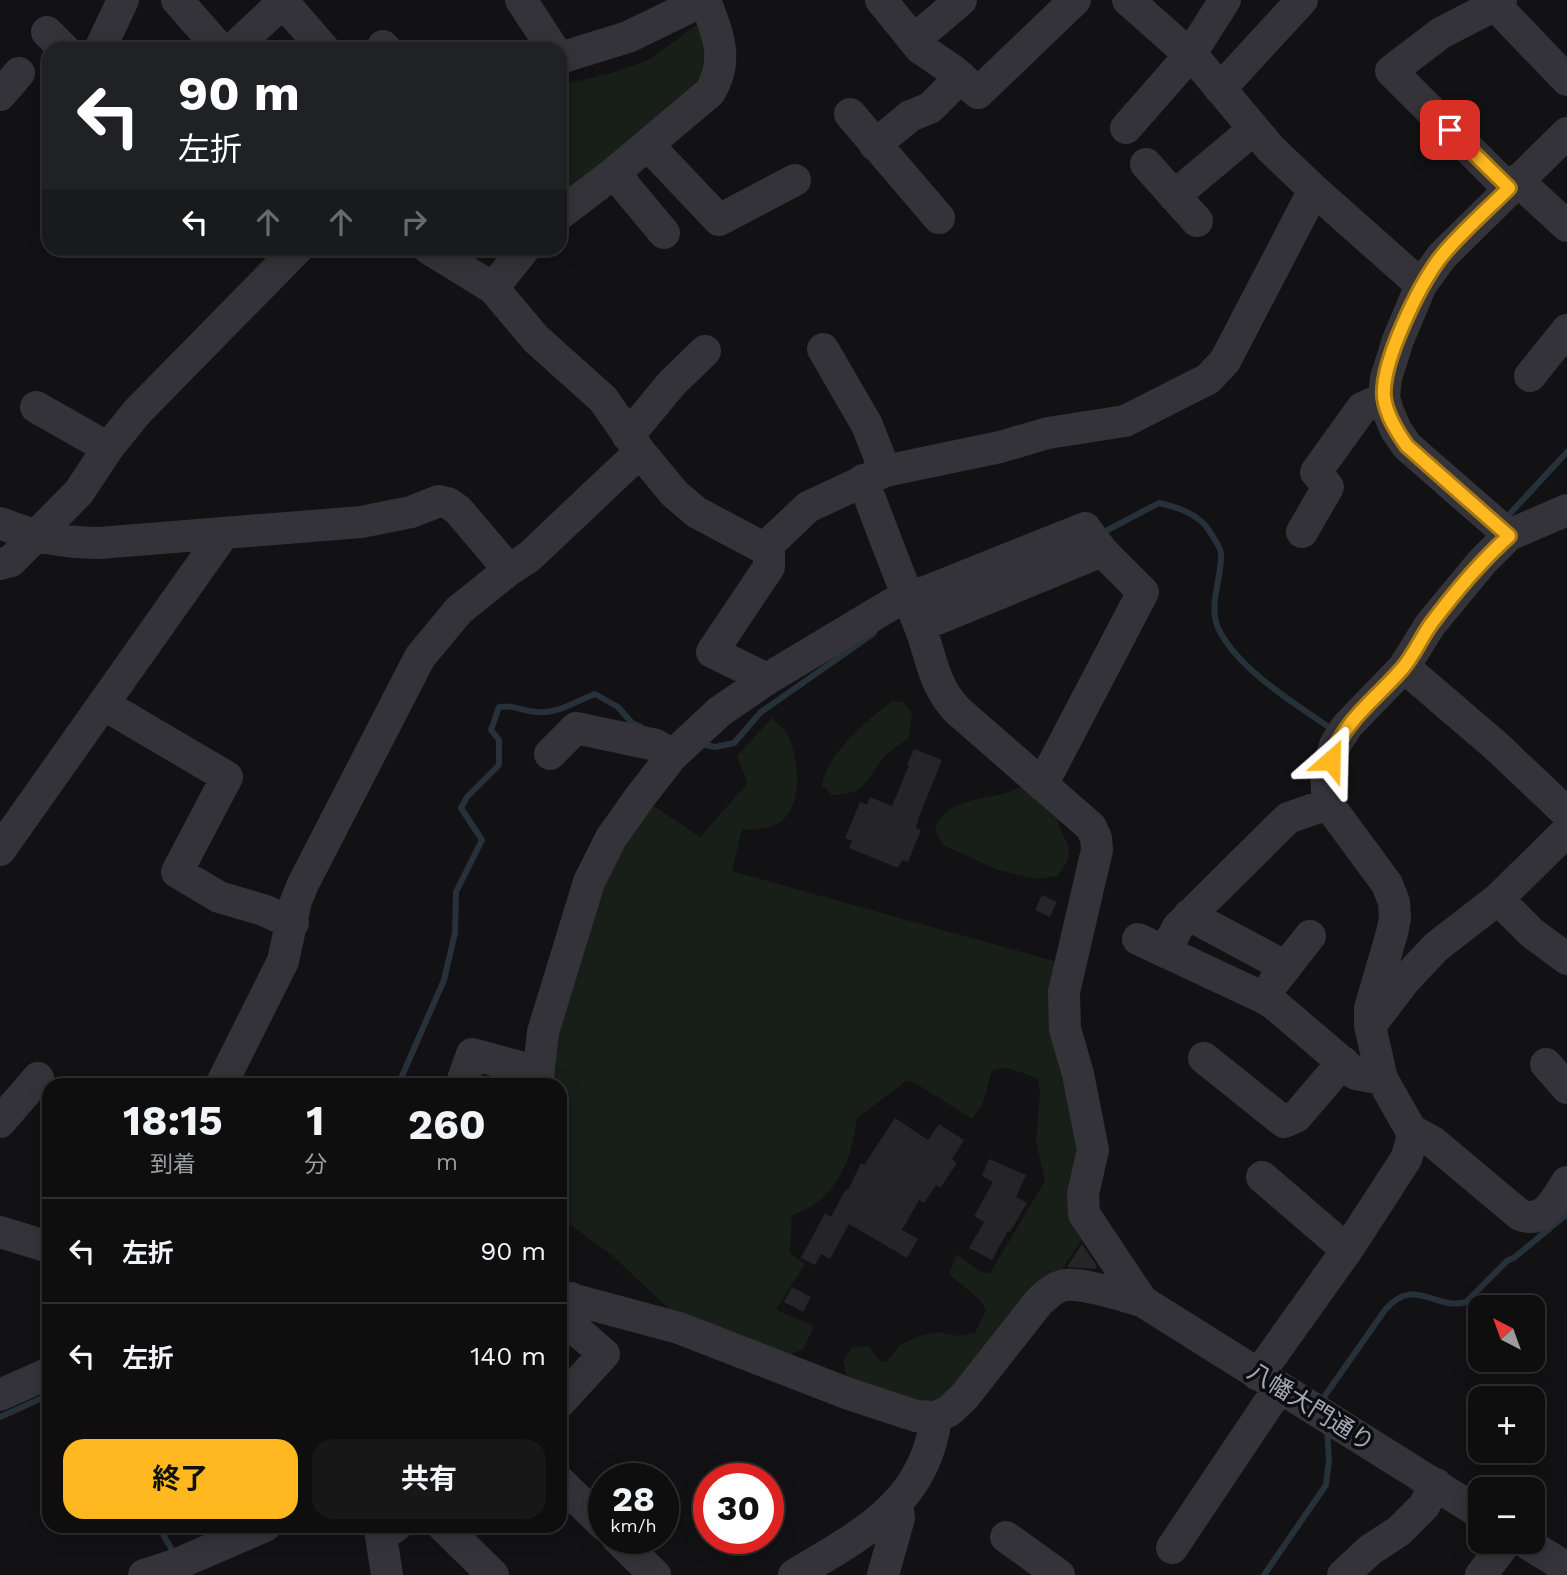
<!DOCTYPE html>
<html lang="ja">
<meta charset="utf-8">
<style>
body{margin:0;font-family:"Work Sans","Noto Sans JP",sans-serif;background:#171718;color:#f1f3f6;height:100vh;display:flex;flex-direction:column;font-size:26px;white-space:nowrap}
*{box-sizing:border-box;margin:0}
p{font-size:23px;color:#9b9c9e}
.icon{flex:none;width:38px;height:38px;fill:none;stroke:currentColor;stroke-width:2;stroke-linecap:round;stroke-linejoin:round}
.map{position:relative;flex:1;overflow:hidden}
.sheet{position:absolute;left:42px;top:1078px;width:525px;height:455px;display:flex;flex-direction:column;background:#0e0e0f;border-radius:21px;box-shadow:0 4px 18px #0003,0 0 0 2px #2e2e2f}
.sheet>*{flex:none}
.guide{position:absolute;left:42px;top:42px;width:525px;height:214px;border-radius:21px;box-shadow:0 4px 18px #0003,0 0 0 2px #2e2e2f;background:#202124;color:#fff;overflow:hidden}
.needle{width:46px;rotate:319deg}
.buttons{position:absolute;left:1468px;top:1295px;display:grid;gap:14px}
.buttons a{display:grid;place-items:center;width:77px;height:77px;border-radius:14px;background:#0e0e0f;box-shadow:0 4px 18px #0003,0 0 0 2px #2e2e2f;font-size:35px}
.speed{position:absolute;left:588px;top:1463px;display:flex;gap:14px;font-size:35px;font-weight:700;text-align:center}
.speed>*{display:grid;place-content:center;width:91px;height:91px;border-radius:50%;background:#0e0e0f;box-shadow:0 4px 18px #0003,0 0 0 2px #2e2e2f;line-height:1}
.speed small{font-size:18px;font-weight:400}
.speed .limit{border:10px solid #d22;background:#fff;color:#111}
.pin{position:absolute;display:grid;place-items:center;width:60px;height:60px;color:#fff;margin:-30px;border-radius:14px;box-shadow:0 4px 10px #0006}
.me{position:absolute;width:77px;margin:-38px;rotate:25deg;stroke-linejoin:round;filter:drop-shadow(0 0 5px #0008)}
.turn{display:flex;align-items:center;gap:24px;height:147px;padding:0 21px;font-size:32px}
.turn .icon{width:91px;height:91px;stroke-width:2.5}
.turn b{display:block;font-size:49px;line-height:60px}
.lanes{display:flex;align-items:center;height:66px;padding:0 21px;background:#0003;justify-content:center;gap:35px;direction:ltr}
.lanes .off{opacity:.35}
.eta{display:flex;justify-content:space-evenly;align-items:center;height:119px;text-align:center}
.eta b{font-size:42px;font-weight:700;line-height:49px}
.cta{display:flex;gap:14px;margin-top:auto;padding:14px 21px}
.cta a{flex:1;height:80px;border-radius:21px;background:#ffb81f;color:#111;font-size:28px;font-weight:700;line-height:80px;text-align:center}
.cta a+a{background:#171718;color:#f1f3f6}
ul{padding:0;list-style:none}
li{display:flex;align-items:center;gap:21px;height:105px;padding:0 21px;border-top:2px solid #2e2e2f}
li div{flex:1}
li b{display:block;font-size:26px}
li em{font-style:normal}
.map>svg:first-child{display:block}
.green{fill:#181f19}
.lines{fill:none;stroke-linecap:round;stroke-linejoin:round}
.stream{stroke:#273139;stroke-width:6}
.building{fill:#252528}
.minor{stroke:#333339;stroke-width:32}
.route-casing{stroke:#a67814;stroke-width:18}
.route{stroke:#ffb81f;stroke-width:12}
.labels{text-anchor:middle;dominant-baseline:central;stroke-width:7;stroke-linejoin:round;paint-order:stroke}
.street-label{font-size:24px;fill:#a2a8b6;stroke:#0d0d0f}
</style>
<div class="map">
<svg width="1567" height="1575" viewBox="0 0 1567 1575">
<rect width="100%" height="100%" fill="#121214"/>
<path class="green" d="M707 18 715 77 560 208V85L612 73 648 60Z
M892 701 903 702 912 714 908 739C899 745 887 752 881 761 863 784 865 794 832 795L822 785C826 755 868 719 892 701Z
M772 718C777 723 784 728 787 734 799 757 804 806 780 822 769 829 755 830 742 829L732 871 1061 963 1085 1235 1060 1273 943 1399 919 1402 853 1385 846 1374 843 1361 852 1348 868 1346 880 1361 886 1362 900 1345 919 1336 938 1332 958 1336 975 1333 986 1310 980 1300 949 1274 957 1254 981 1272 990 1273 1045 1181 1036 1142 1040 1092 1037 1078 1008 1068 992 1070 982 1106 972 1119 917 1084 906 1081 857 1118C852 1160 836 1201 792 1215L790 1253 805 1264 776 1310 814 1326 803 1349 784 1357 668 1308 613 1256 560 1217V1085H546V1074L598 885 649 803 700 837 748 783 737 756Z
M1022 786 1055 807C1057 841 1084 846 1057 876L1037 879 998 870 943 845 935 830C946 793 995 803 1022 786Z"/>
<g class="lines">
<path class="stream" d="M1505 519 1567 452
M1102 533 1159 503C1181 508 1201 515 1212 535 1215 541 1221 547 1221 554 1222 579 1208 604 1218 628 1238 670 1296 704 1333 730
M701 744 715 747 734 743 761 712 874 633
M398 1085 444 980 455 933 456 892 482 840 461 808 467 797 499 765V740L491 730 499 707C513 704 524 712 537 712 558 714 576 701 595 694L618 707 632 723 641 727
M1325 1404 1324 1397 1385 1310C1415 1275 1434 1311 1466 1302L1507 1261 1515 1257 1567 1214
M0 1417 49 1395
M158 1526 175 1555
M1264 1575 1326 1485 1329 1460 1327 1429"/>
</g>
<path class="building" d="M914 749 942 760 919 817 916 828 921 830 908 862 902 860 898 868 849 848 852 841 845 838 860 802 867 805 870 797 892 806 909 765H907Z
M1042 895 1057 902 1050 917 1035 910Z
M895 1118 928 1140 939 1124 964 1140 952 1159 957 1163 940 1188 936 1185 924 1203 919 1200 902 1230 918 1239 907 1258 849 1224 830 1259 821 1254 815 1265 801 1258 825 1213 831 1217 846 1189 848 1190 861 1163 864 1165Z
M989 1159 1026 1175 1016 1197 1027 1203 1010 1232 1008 1231 992 1260 969 1248 984 1222 974 1216 993 1182 982 1176Z
M1082 1244 1097 1266 1095 1269 1067 1267Z
M792 1287 811 1297 803 1312 784 1302Z"/>
<g class="lines">
<path class="minor" d="M177 0 220 49
M521 0 553 49
M881 0 920 48 955 72 978 93 1075 0
M1501 0 1495 5 1567 80
M283 2 324 49
M1495 5 1441 33 1391 71 1509 189
M47 32 64 49
M914 40 961 0
M383 46 386 49
M100 49 123 0
M233 49 285 0
M560 58 628 37 704 0
M1220 89 1302 0
M0 95 19 73
M850 114 939 218
M1126 128 1190 55 1225 0
M648 145 719 220 795 180
M875 145 910 116 930 108 961 77
M1146 164 1197 221
M614 173 664 233
M1517 180 1567 226
M1314 190 1421 285
M1174 196 1254 129
M560 214 614 173 710 92C730 59 717 33 705 0
M428 248 493 288 536 339 603 399 640 452 674 493 696 512 760 546 769 544 808 507 885 471 1000 447 1048 433 1125 421 1208 379 1225 361 1314 190 1270 148 1198 62 1128 0
M493 288 525 248
M823 349 867 425 885 471
M1530 376 1567 330
M36 407 108 448
M628 436 672 383 705 351
M863 480C881 528 899 575 918 622 932 655 931 682 957 710L1091 827 1096 838 1097 850 1064 992 1065 1029 1078 1074 1093 1150 1083 1194 1084 1214 1142 1301
M0 523C38 538 59 542 99 543L361 522 411 512 439 501 448 503 458 510 509 570
M1302 532 1328 487 1316 472 1362 408 1384 398
M1509 535 1407 446 1396 430 1388 411 1384 398 1386 378 1398 340 1421 285 1442 256 1567 133
M0 564 11 561 79 492 108 448 137 412 298 248
M920 626 1102 551
M1404 667 1495 745 1567 813
M767 679 712 652 769 567V544
M103 704 227 777 177 872 219 897 263 910 293 923
M550 754 576 728 656 745 672 756
M0 850 224 533
M1498 899 1532 933 1567 959
M1189 915 1286 967
M1138 939 1262 997 1274 1004 1356 1074 1382 1079
M1165 952 1178 927 1288 818 1328 804
M1274 982 1310 936
M1373 1022 1405 980 1436 947 1498 899 1567 831
M1204 1058 1284 1122 1296 1117 1343 1062
M1546 1064 1567 1088
M221 1085 283 961 296 901 303 884 420 657 459 610 509 570 529 557 640 452
M461 1085 472 1054 538 1072
M537 1085 543 1032 589 882 611 838 640 797 672 756 719 712 767 679 907 595 925 592 1085 528 1102 551 1143 592 1042 785
M0 1122 38 1078
M1411 1130 1433 1142 1520 1215C1545 1224 1555 1200 1567 1182
M1262 1177 1347 1250
M0 1232 49 1247
M560 1296 679 1328 849 1394 916 1416 936 1417 949 1411 964 1397 1038 1303C1045 1296 1055 1286 1066 1285 1085 1283 1123 1296 1142 1301L1480 1513
M1258 1375 1347 1250 1406 1159 1412 1140 1411 1130 1382 1079 1370 1026V1008L1392 933 1395 918 1394 902 1387 884 1328 804 1326 775 1335 745 1347 726 1404 667 1430 625 1482 562 1509 535 1567 510
M0 1395 49 1373
M560 1402 604 1354 573 1327 571 1298
M560 1482 604 1525
M443 1526 493 1575
M1006 1537 1059 1575
M617 1538 655 1575
M1525 1542 1567 1568
M1172 1548 1279 1388
M144 1575 175 1565 265 1526
M387 1575 381 1536 396 1526
M794 1575C861 1535 926 1503 936 1417
M883 1575 899 1518 897 1505
M1343 1575 1370 1550 1399 1531 1424 1506 1436 1484
M1481 1575 1506 1542"/>
</g>
<g class="lines">
<defs>
<path id="route" d="M1331 760C1343 721 1376 699 1402 669 1414 655 1421 638 1431 624 1455 592 1480 562 1509 536L1407 446C1397 432 1386 415 1384 397 1381 362 1419 286 1440 258 1460 233 1486 211 1509 188L1450 130"/>
</defs>
<use href="#route" class="route-casing"/>
<use href="#route" class="route"/>
</g>
<g class="labels">
<g class="street-label">
<text transform="translate(1311 1407) rotate(32)">八幡大門通り</text>
</g>
</g>
</svg>
<div class="buttons">
<a><svg class="needle" viewBox="-14 -14 28 28"><path d="M0-13l5 13h-10z" fill="#e53935"/><path d="M0 13l5-13h-10z" fill="#9b9c9e"/></svg></a>
<a>+</a>
<a>−</a>
</div>
<div class="speed"><div>28<small>km/h</small></div><div class="limit">30</div></div>
<div class="pin" style="left:1450px;top:130px;background:#d93025"><svg class="icon" aria-label="arrive" viewBox="0 0 24 24"><path d="M6 21V4h12l-3 4 3 4H6"/></svg></div>
<svg class="me" style="left:1331px;top:760px" viewBox="-20 -20 40 40"><path d="M0-17L14 15 0 8-14 15z" fill="#ffb81f" stroke="#fff" stroke-width="4"/></svg>
<div class="guide">
<div class="turn"><svg class="icon" aria-label="left" viewBox="0 0 24 24"><path d="M17 20v-9H6M10 6l-5 5 5 5"/></svg><div><b>90 m</b>左折</div></div>
<div class="lanes"><svg class="icon" aria-label="left" viewBox="0 0 24 24"><path d="M17 20v-9H6M10 6l-5 5 5 5"/></svg><svg class="icon off" aria-label="ahead" viewBox="0 0 24 24"><path d="M12 20V5M6 11l6-6 6 6"/></svg><svg class="icon off" aria-label="ahead" viewBox="0 0 24 24"><path d="M12 20V5M6 11l6-6 6 6"/></svg><svg class="icon off" aria-label="right" viewBox="0 0 24 24"><path d="M7 20v-9h11M14 6l5 5-5 5"/></svg></div>
</div>
<section class="sheet">
<div class="eta">
<div><b>18:15</b><p>到着</p></div>
<div><b>1</b><p>分</p></div>
<div><b>260</b><p>m</p></div>
</div>
<ul>
<li><svg class="icon" aria-label="left" viewBox="0 0 24 24"><path d="M17 20v-9H6M10 6l-5 5 5 5"/></svg><div><b>左折</b></div><em>90 m</em></li>
<li><svg class="icon" aria-label="left" viewBox="0 0 24 24"><path d="M17 20v-9H6M10 6l-5 5 5 5"/></svg><div><b>左折</b></div><em>140 m</em></li>
</ul>
<div class="cta"><a>終了</a><a>共有</a></div>
</section>
</div>
